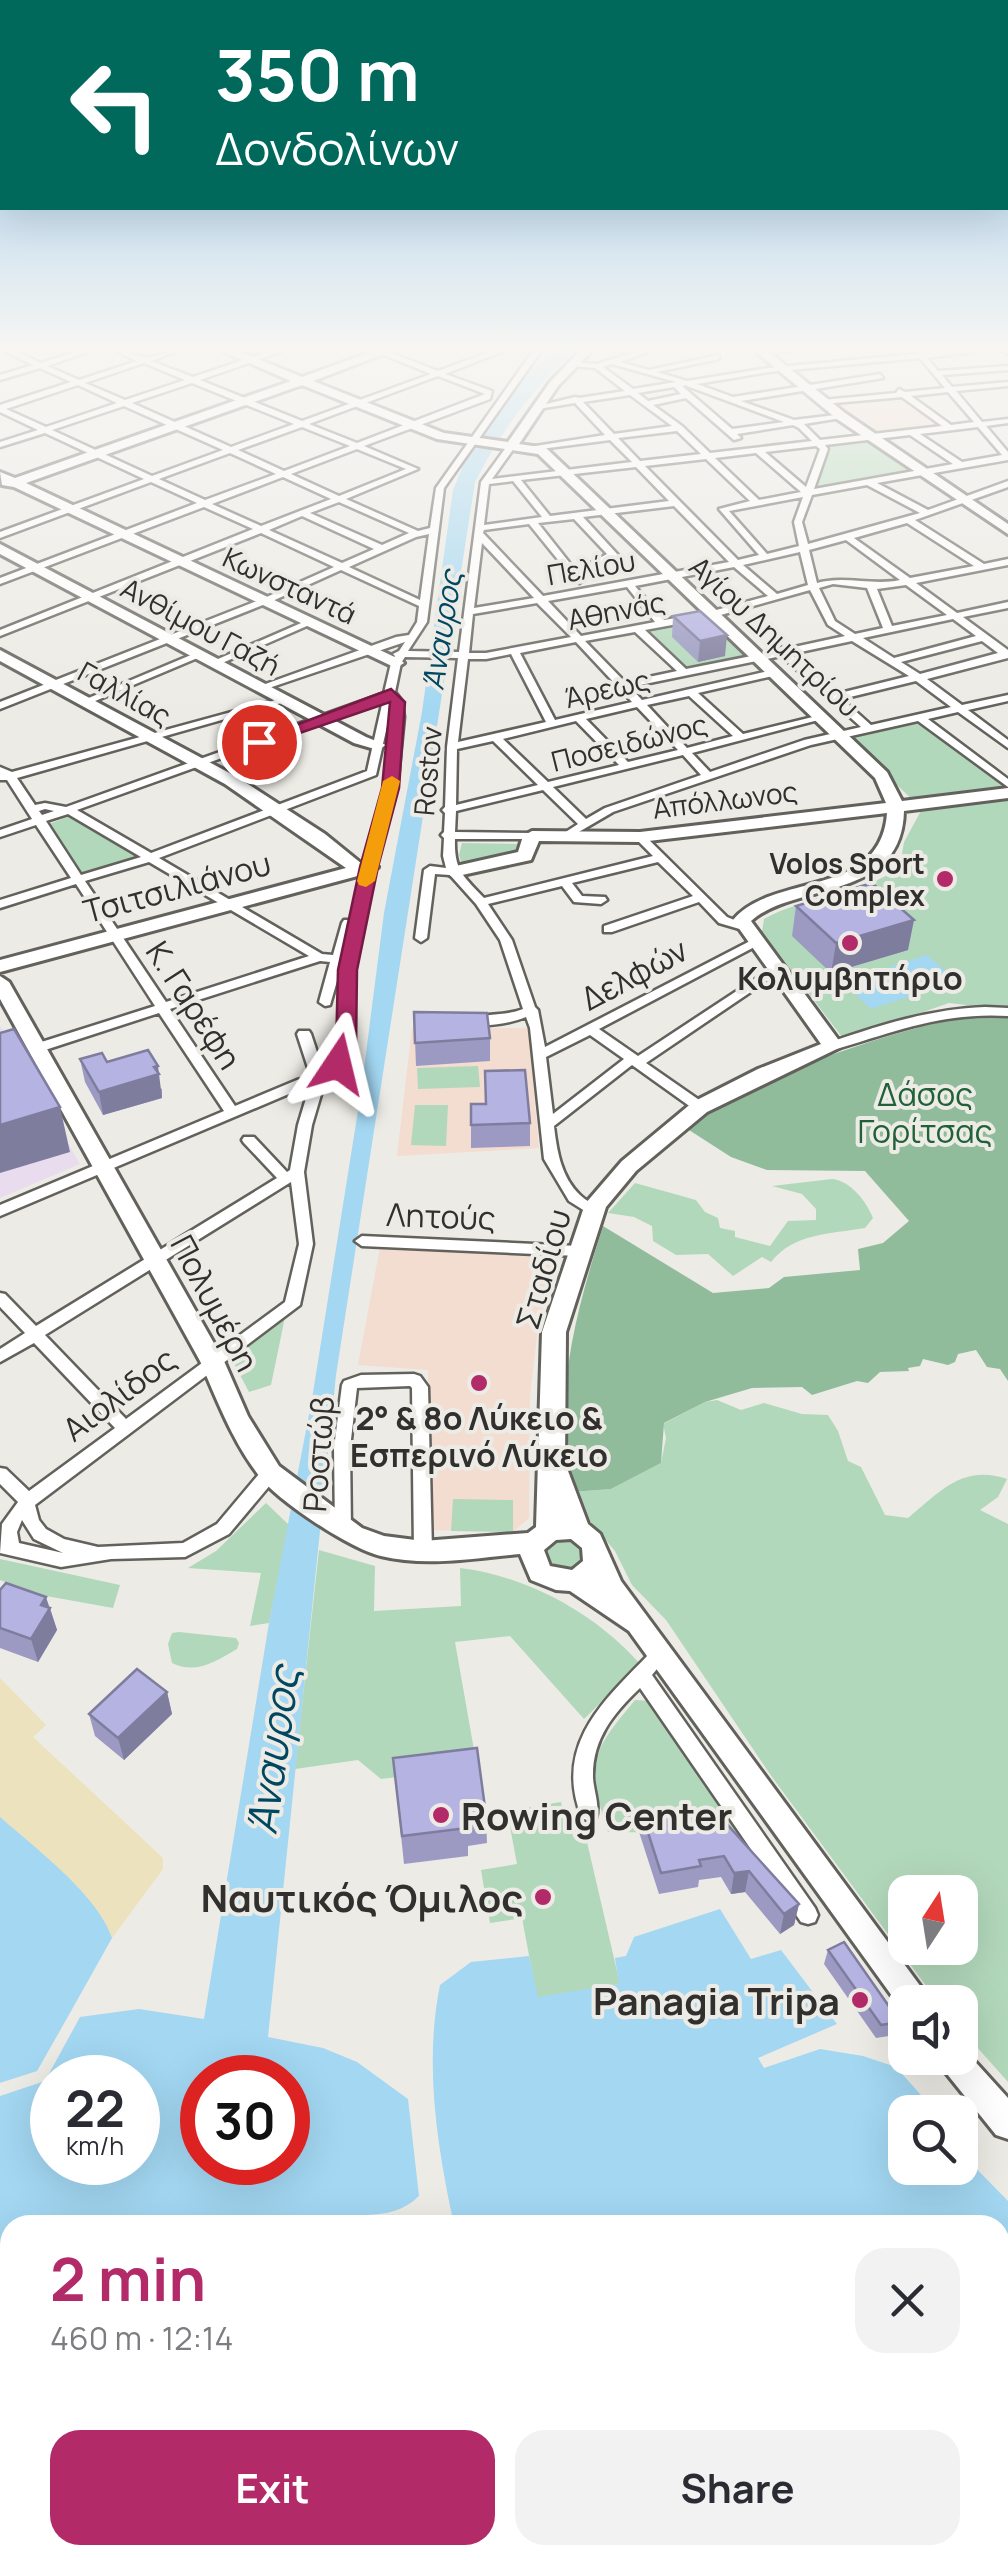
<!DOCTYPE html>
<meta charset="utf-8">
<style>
body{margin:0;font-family:Manrope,sans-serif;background:#f2f2f3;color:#2b2b33;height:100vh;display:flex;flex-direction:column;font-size:38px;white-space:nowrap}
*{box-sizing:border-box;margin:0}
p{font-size:32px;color:#7c7c81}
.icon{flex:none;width:55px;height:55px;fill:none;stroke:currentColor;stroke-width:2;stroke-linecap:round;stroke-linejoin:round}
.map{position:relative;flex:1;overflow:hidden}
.details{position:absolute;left:0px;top:2215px;width:1010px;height:350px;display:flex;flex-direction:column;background:#fff;border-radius:30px 30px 0 0;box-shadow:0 10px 40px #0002}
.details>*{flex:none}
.guide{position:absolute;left:0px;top:0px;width:1010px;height:210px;box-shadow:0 10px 40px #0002;background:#00695c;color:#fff;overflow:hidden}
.needle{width:65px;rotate:12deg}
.tools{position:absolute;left:888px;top:1875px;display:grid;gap:20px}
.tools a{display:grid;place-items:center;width:90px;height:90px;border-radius:20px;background:#fff;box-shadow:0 10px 40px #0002;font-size:50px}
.speed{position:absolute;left:30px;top:2055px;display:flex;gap:20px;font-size:50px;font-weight:700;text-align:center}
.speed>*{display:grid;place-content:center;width:130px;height:130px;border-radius:50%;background:#fff;box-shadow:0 10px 40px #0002;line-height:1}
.speed small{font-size:25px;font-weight:400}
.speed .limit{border:15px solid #d22;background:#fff;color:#111}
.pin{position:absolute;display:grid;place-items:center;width:85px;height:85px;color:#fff;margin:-42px;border:5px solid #fff;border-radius:50%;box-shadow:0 2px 10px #0007}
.me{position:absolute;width:110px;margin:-55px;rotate:10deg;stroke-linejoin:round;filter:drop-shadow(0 0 8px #0008)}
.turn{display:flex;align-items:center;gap:35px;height:210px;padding:0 50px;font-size:45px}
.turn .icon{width:130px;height:130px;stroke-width:2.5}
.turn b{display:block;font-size:70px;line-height:85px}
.round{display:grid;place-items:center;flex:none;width:105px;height:105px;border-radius:30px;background:#f2f2f3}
.overview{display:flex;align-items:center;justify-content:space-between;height:170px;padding:0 50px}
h1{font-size:60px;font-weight:700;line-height:75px;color:#b32a69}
.primary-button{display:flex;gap:20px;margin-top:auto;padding:20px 50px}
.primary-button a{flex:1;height:115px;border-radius:30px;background:#b32a69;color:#fff;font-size:40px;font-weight:700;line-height:115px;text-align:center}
.primary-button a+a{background:#f2f2f3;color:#2b2b33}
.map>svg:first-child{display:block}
.education{fill:#f3dcd0}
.medical{fill:#eadcef}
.green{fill:#b2d8bb;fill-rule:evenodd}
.forest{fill:#91bc9c}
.sand{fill:#ece2bd}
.water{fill:#a3d7f2;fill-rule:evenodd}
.pier{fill:#edebe5}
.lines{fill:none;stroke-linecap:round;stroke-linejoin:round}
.street-casing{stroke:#63615c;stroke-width:5}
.secondary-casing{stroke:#63615c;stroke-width:6}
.street{fill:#fff;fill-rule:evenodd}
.secondary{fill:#fff;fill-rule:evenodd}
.wall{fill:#9c9ac2}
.shaded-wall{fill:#7f7d9e}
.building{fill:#b5b3e1;stroke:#7f7d9e;stroke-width:2.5}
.route{fill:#b32a69;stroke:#741b44;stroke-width:2.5}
.slow{fill:#f59e0b}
.poi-dot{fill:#b32a69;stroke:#edebe5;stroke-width:4}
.labels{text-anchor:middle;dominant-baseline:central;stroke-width:8;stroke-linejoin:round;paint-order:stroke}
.far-street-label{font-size:28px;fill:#31302e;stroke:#edebe5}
.far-poi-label{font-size:28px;font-weight:bold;fill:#31302e;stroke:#edebe5;text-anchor:end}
.far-water-label{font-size:30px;font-style:italic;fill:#004862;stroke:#edebe5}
.street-label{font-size:32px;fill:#31302e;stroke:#edebe5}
.poi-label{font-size:32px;font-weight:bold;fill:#31302e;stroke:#edebe5}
.park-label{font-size:32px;fill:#206138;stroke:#edebe5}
.near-poi-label{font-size:38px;font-weight:bold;fill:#31302e;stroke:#edebe5;text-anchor:end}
.near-water-label{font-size:42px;font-style:italic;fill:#004862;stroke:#edebe5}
</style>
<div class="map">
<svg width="1008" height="2565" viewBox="0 0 1008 2565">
<rect width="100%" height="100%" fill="#edebe5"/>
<path class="education" d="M902 396 944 426 876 433 833 403Z
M412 1028H528L539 1148 397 1156Z
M380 1247 559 1253 538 1327 530 1396 529 1518 513 1532 428 1530V1370L358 1365Z"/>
<path class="medical" d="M0 1026 80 1164 0 1198Z"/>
<path class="green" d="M864 440 910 471 820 488 816 485 831 449 828 445Z
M708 621 744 656 687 669 649 632Z
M919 719 1008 786V1010L949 1003 849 1038 842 1037 762 932 764 919C806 895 862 897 900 866L904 842 922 809 846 736Z
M73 815 136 856 135 859 83 875 49 824Z
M462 843 522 844 520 854 462 865 459 855Z
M478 1066 480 1087 418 1089 417 1068Z
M415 1105H448L446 1146 411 1145Z
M832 1179C851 1181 866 1201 873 1218L865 1228C830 1234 794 1233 771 1262L762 1257 733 1276 708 1254 676 1255 653 1241 652 1226 634 1217 608 1213 635 1183 696 1200 705 1212 718 1218 720 1228 735 1231V1237L770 1246 788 1221 816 1220V1209L802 1194 772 1186Z
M285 1317 271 1385 249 1392 230 1356Z
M717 1400 741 1410 764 1403 802 1414 828 1415 838 1431 848 1461 861 1467 885 1515 908 1518C940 1492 962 1464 1007 1479L998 1497 980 1510 1008 1524V2082L960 2028V2002H938L772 1777 666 1620 632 1585 615 1551 586 1517 572 1492 611 1489 661 1463 666 1438 663 1424 705 1402ZM905 1892H960V1948H905Z
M453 1499 513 1500V1532L451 1531Z
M266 1503 289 1525 269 1623 250 1626 261 1573 188 1568 216 1551Z
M561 1534 587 1544 581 1570 552 1572 542 1545Z
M319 1550 375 1566 374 1611 461 1606 460 1568C527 1576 595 1613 640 1664L584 1719 510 1636 455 1642 477 1767 381 1779 358 1760 295 1769Z
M0 1559 120 1585 113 1608 35 1594 0 1580Z
M179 1632 236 1638 239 1643 237 1649C217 1661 195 1675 172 1663L168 1644 172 1633Z
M635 1700 652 1701 781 1888 712 1833 608 1832C586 1764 589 1755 635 1700Z
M561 1802 564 1814 580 1812 620 1984 537 1998 522 1918 490 1923 481 1870 517 1864 507 1811Z"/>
<path class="forest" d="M974 1015 1008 1016V1381L1000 1369 987 1367 976 1350 958 1354 955 1362 948 1365 923 1359 920 1366 908 1368 909 1371 880 1372 868 1383 857 1381 812 1395 802 1387 752 1388 705 1402 664 1423 661 1463 611 1489 572 1492C553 1394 574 1319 603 1226L713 1293 769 1288 784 1277 860 1270 858 1249 883 1243 909 1221 865 1171 767 1170 731 1157 689 1130C728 1082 910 1025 974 1015Z"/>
<path class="sand" d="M0 1678 46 1725 33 1737 163 1858V1869L112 1938 42 1854 0 1817Z"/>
<path class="water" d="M553 351H576C533 386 500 433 475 482L336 1375 268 2037 323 2048 357 2062 408 2099 419 2196C387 2227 354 2205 320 2225H10V2555H1000V2225H454C437 2146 424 2064 440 1985L471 1962 529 1956 538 1997 619 1984 615 1958 626 1956 634 1937 720 1909 751 1959 781 1950 837 2024 758 2058 764 2068 820 2049 863 2056 896 2067 936 2112H905V2168H960V2152L1008 2201V2565H0V2096L45 2081 80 2017 139 2009 204 2019 269 1623 312 1399 361 1092 384 913 422 712 453 490 469 451 533 368ZM52 2078H138V2162H52ZM202 2078H288V2162H202Z
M927 955 957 981 871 1009 843 982Z
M0 1817C34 1847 98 1895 112 1938L37 2072 0 2083Z"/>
<path class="pier" d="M116 1933 117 1941 41 2075 0 2088V2083L37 2071Z"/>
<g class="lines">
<defs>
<path id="street" d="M4 351H15L41 363 78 351H91L47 366 79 380 137 361 116 351C127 351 133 356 143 357 153 359 166 351 178 351L151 361 193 377 270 351H283L200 380 302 421 431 374 374 351H386L438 371 492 351H504L445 374 492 391 490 399 364 446 418 469 346 499 418 531 430 528 436 488 533 351H541L444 488 427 622 408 651 459 652 481 482 510 442 517 444 492 479 632 462 610 440 533 450 529 447 605 435 575 403 538 409 534 407 575 397 579 398 625 391 595 368 572 366 569 362 597 364 638 351H651L620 362 649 370 719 355V359L657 372 687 381 768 368 916 354 920 352 979 351 927 358 938 371 1008 366V370L942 375 952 387 1008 382V386L956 391 982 422 1008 419V423L986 426 1008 452V460L877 483 928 510 1008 481V487L915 520 984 564 1008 559V565L916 583 957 613 1008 602V608L963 617 1008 650V658L927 679 962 705 1008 695V701L968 710 1008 740V748L958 712 928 719 1008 779V787L918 721 811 745 613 812 565 840 559 837 561 835 578 824 543 790 456 811 455 832 532 833 538 836 532 839H455C454 870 463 876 484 898L653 856 634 837 640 834 644 835 727 917 749 926 743 930 719 923 699 902 612 932H604V926L693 896 658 862 572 883 582 896 605 897 607 900 601 904 574 902 562 886 488 904 512 940 535 1007 538 1010 545 1047 752 940 756 939 762 943 599 1029 638 1056 773 967H781L783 970 646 1063 705 1104 707 1107 705 1110H695L632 1065 554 1126C557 1151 561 1177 580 1195 586 1201 594 1204 600 1210L598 1213H588L569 1201 544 1159 530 1028 526 1017C509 1024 478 1029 463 1021 480 1012 504 1017 523 1009L500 940 476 904 450 875 435 874 427 938 421 942 415 938 424 870 430 866 446 868 443 856 444 838 441 835 444 832 445 813 442 810 445 807 447 747 458 658 405 657 401 663 395 692 402 701 404 717 397 788 375 867 354 971 353 1049 343 1067 325 1081 312 1125 304 1172 313 1244 300 1305 35 1505 39 1520 46 1529 64 1539 98 1547 183 1543 217 1524 264 1468 270 1467 276 1468 278 1473 276 1478 229 1534 185 1557 111 1559 61 1567 0 1553 2 1524 18 1502 0 1484V1468L6 1469 29 1491 115 1428 34 1343 0 1362V1349L25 1333 0 1307V1293L5 1294 36 1326 277 1178 244 1143 242 1140 244 1137H254L287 1172 290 1170 298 1125 310 1085 0 1216V1205L224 1111 159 1013 42 1051 37 1052 30 1048 32 1045 155 1006 76 884 0 908V900L71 878 36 825 0 837V830L32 819 7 780H0V767L12 772 283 698 292 700 17 778 35 805 45 803 66 807 384 693 391 663 395 656 393 654 399 651 405 642 266 689 257 687 396 637 409 635 417 622 419 606 341 570 268 603 0 709V702L262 599 334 567 261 533 0 636V630L253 529 204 507 0 584V578L197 503 151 482 0 538V532L144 479 45 433 0 447V442L38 430 0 412V405L71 382 40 368 0 380V375L33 365ZM920 358 945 388 905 392 899 389 896 393 823 400 819 402 823 404 902 397 942 426 820 440 804 424 841 418 845 416 844 414 794 420 741 401 883 378 880 374 733 397 697 384 768 372ZM144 363 185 380 125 400 85 383ZM612 364 676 382 633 389 603 367ZM438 376 485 394 357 443 309 424ZM192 383 294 424 231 447 132 403ZM78 385 117 403 46 427 6 409ZM687 385V386L784 422 732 429 682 386ZM674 387 681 394 648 401 638 393ZM948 392 974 422 951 425 911 396ZM630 395 672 426 614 434 583 402ZM686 398 734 440 741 438 737 434 793 425 799 428 812 441 710 453 682 426 653 405ZM124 406 223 450 152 476 52 430ZM302 427 350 446 284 471 238 450ZM978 427 1002 455 962 462 920 434ZM677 431 701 454 640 461 618 438ZM910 435 953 464 814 489 828 449 825 445ZM816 446 820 449 806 487 765 452ZM357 449 406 469 339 496 291 474ZM230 453 276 474 205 500 159 479ZM756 453 801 492 759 500 715 458ZM706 459 750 501 719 509 759 555 738 560 645 466ZM636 467 669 501 550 516 521 480ZM283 477 331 499 261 526 212 504ZM513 481 542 517 484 525 489 484ZM867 485 920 513 808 544 802 522 812 495ZM803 497 794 522 799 546 767 554 729 511ZM339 502 409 533 382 545 310 513ZM674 506 729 562 543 596 483 533 484 530 529 524 576 582 579 583 584 580 581 576 618 555 583 517ZM302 516 374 549 342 563 269 530ZM574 519 607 554 576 571 538 523ZM907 523 974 566 910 578 854 538ZM429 534 420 600 349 567 416 537ZM846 540 900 580C872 586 845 575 817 583L809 550ZM482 543 534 598 474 608ZM800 552 808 585 777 594 743 565ZM734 567 768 596 709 612 664 620 635 586ZM833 584 867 588 883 628 855 634 835 621 819 588ZM906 585 947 615 892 626 877 589ZM627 587 655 622 581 636 548 601ZM810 590 828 625 845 636 785 649 781 647 776 651 686 669 645 630 710 618ZM537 603 571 637 486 653H469L473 614ZM953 619 976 636 894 658 863 638ZM635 632 677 671 625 682 585 641ZM852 641 909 676 836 694 791 654ZM982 641 998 653 920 674 901 662ZM576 642 632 702 555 720 520 653ZM511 654 546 722 458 742 468 659H486ZM781 656 861 727 804 740 710 772 692 753 826 718 821 715 743 734 698 693 777 675V671L773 670 642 700 630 687ZM916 681 951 707 871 725 842 699ZM689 696 733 736 687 748 647 705ZM383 700 367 771 151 853 77 810ZM392 704C399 758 376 815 363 866 359 884 356 902 352 920H344L342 923 333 955 322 954 159 858 376 775ZM637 707 678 750 628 762 586 719ZM576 721 619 765 548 782 503 739ZM493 741 538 785 456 805 457 749ZM683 755 701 775 605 808 586 819 553 787ZM45 809 54 811 42 815 39 811ZM68 814 141 857 81 875 46 821ZM149 862 309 956 166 1002 85 881ZM345 953 342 971 339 1049 333 1062 323 1070 311 1034 309 1031H299L297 1034 311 1077 297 1080 235 1106 170 1009 320 961 330 962 319 1002 325 1006 330 1005ZM590 1035 624 1059 553 1114 546 1057ZM291 1182 299 1244 285 1302 126 1419 45 1335ZM22 1520 34 1539 63 1553 19 1543 17 1532Z
M760 351H790L763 355Z
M1003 351H1008V354Z
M308 620 316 622 220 664 211 662Z
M198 652 207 654 88 704 79 702Z
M985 1007 1008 1008V1016C942 1012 895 1032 833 1050L826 1046 828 1043C880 1025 930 1009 985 1007Z
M362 1236 578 1246 585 1251 578 1256 362 1246 355 1241Z
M414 1374 420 1376 428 1387 432 1551 429 1556 423 1558 417 1556 414 1551 412 1388 410 1386 357 1388 350 1448 351 1529 349 1534 343 1536 337 1534 335 1529 334 1448 342 1385 344 1381 361 1375Z
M662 1644 668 1647 671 1652 652 1675 815 1908 818 1915 815 1922 808 1924 801 1922 640 1688C613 1714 592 1739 593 1778 594 1792 600 1805 596 1818L589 1821 582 1818C551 1742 609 1696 656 1647Z"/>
<path id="secondary" d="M222 351H238L302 377 374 351H391L313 381 444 433 508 442 550 382 580 351H592L558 386 519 444 546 448 887 772 902 801 1008 788V798L904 811C902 902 794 882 751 921L843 1046 707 1112 636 1171 606 1207 566 1332 565 1463 588 1524 600 1534 621 1581 924 1991 928 2002H905V2014L629 1631 570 1591 556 1590 531 1580 520 1554C474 1558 426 1567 381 1556 351 1549 279 1502 260 1477 233 1443 217 1400 200 1361L0 999V976L9 982 224 1361 248 1416 279 1466 362 1528 384 1536 423 1541 528 1533 536 1527 542 1332 585 1204 622 1161 693 1102 758 1069 821 1044 733 920C773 872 881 899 887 813L640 842 539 841 531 860 453 877 444 872 447 868 518 852 523 836 532 831 640 832 886 803 875 778 538 454 437 439 302 385 26 483 401 660 404 663 396 668 14 487 2 485 0 472 15 478 291 381ZM571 1539 582 1548 583 1561 572 1570 550 1566 544 1550 556 1540Z
M755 351H768L845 413 1008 524V534L837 419Z
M0 544 366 737 386 745 378 750 354 743 0 554Z
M0 650 237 777 325 834 362 864 369 862 378 867 365 874 0 972V960L346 868 225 784 0 661Z
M960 2045 1008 2098V2139L996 2135 943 2069 938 2058H960Z"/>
</defs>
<use href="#street" class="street-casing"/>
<use href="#secondary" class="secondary-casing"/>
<use href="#street" class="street"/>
<use href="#secondary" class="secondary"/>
</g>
<path class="wall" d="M673 616 725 656 698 662 672 637Z
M796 906 908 950 831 973 792 936Z
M414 1012 490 1038V1061L416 1066Z
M80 1059 107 1062 162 1089V1098L103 1115 85 1082Z
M471 1104 530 1123V1146L471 1148Z
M0 1590 50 1608 57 1630 38 1662 0 1648Z
M167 1692 172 1714 124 1760 95 1736 89 1714Z
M393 1758 486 1815 487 1843 468 1846V1856L404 1864Z
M641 1811H715L799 1904 794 1925 780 1934 745 1892 731 1894 721 1877 699 1880 698 1887 659 1894 639 1832Z
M828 1950 900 2022 895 2035 876 2038 824 1964Z"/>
<path class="shaded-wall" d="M727 635 725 656 698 662 700 641Z
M914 920 908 950 831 973 836 943Z
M158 1066 162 1098 103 1115 99 1092Z
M60 1107 70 1152 0 1173V1125Z
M46 1597 57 1630 38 1662 31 1639 41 1605Z
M167 1692 172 1714 124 1760 118 1738Z
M749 1871 745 1892 731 1894 734 1873Z
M799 1904 794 1925 780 1934 784 1914Z"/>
<path class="building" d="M700 611 727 635 700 641 673 616Z
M872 883 914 920 836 943 796 906Z
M414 1012 487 1013 490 1038 415 1043Z
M14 1029 60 1107 0 1125V1033Z
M148 1050 158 1066 154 1067 159 1074 99 1092 80 1059 102 1053 107 1062Z
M525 1070 530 1123 471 1125V1104H486L485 1071Z
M6 1583 46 1597 41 1605 50 1608 31 1639 0 1628V1590Z
M137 1669 167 1692 118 1738 89 1714Z
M477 1748 486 1815 466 1817 467 1828 402 1836 393 1758Z
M641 1811H715L799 1904 784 1914 749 1871 734 1873 724 1856 699 1860 701 1866 661 1873Z
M844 1942 900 2022 881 2025 828 1950Z"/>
<linearGradient id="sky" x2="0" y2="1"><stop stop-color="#8cc2ec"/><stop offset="0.49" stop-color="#f7f6f3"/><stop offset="1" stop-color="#f7f6f3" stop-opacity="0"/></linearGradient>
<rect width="1008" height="711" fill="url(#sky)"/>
<path class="route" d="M391 689 405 702 399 788 378 867 357 970 356 1050 345 1068 338 1070 328 1064 336 1050 338 970 360 867 382 788 390 702 265 745 251 742Z"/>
<path class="slow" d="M392 776 400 781 375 881 366 887 359 885 357 881 383 781Z"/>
<g class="poi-dot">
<circle cx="945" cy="879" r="10"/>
<circle cx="850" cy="943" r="10"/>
<circle cx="479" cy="1383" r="10"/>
<circle cx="441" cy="1815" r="10"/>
<circle cx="543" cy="1897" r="10"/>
<circle cx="860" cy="2000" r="10"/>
</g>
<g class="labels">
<g class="far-street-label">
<text transform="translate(591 567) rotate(-10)">Πελίου</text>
<text transform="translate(290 585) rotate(25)">Κωνσταντά</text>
<text transform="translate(616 610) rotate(-11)">Αθηνάς</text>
<text transform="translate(201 626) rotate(28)">Ανθίμου Γαζή</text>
<text transform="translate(775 636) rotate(43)">Αγίου Δημητρίου</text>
<text transform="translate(607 688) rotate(-13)">Άρεως</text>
<text transform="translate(125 693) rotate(29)">Γαλλίας</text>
<text transform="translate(629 742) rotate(-14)">Ποσειδώνος</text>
<text transform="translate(427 771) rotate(-85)">Rostov</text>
<text transform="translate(725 799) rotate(-7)">Απόλλωνος</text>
</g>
<g class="far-poi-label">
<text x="925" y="863">Volos Sport<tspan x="925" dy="32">Complex</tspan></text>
</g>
<g class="far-water-label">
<text transform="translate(441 630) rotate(-81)">Άναυρος</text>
</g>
<g class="street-label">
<text transform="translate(177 887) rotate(-15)">Τσιτσιλιάνου</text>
<text transform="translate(634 974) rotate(-28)">Δελφών</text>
<text transform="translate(194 1005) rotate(57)">Κ. Γαρέφη</text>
<text transform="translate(441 1216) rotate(2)">Λητούς</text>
<text transform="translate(543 1269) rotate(-74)">Σταδίου</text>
<text transform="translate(215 1303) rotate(62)">Πολυμέρη</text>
<text transform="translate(119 1394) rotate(-37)">Αιολίδος</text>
<text transform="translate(318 1454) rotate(-86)">Ροστώβ</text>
</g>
<g class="poi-label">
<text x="850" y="978">Κολυμβητήριο</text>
<text x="479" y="1418">2° &amp; 8ο Λύκειο &amp;<tspan x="479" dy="37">Εσπερινό Λύκειο</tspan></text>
</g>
<g class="park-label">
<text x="925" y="1094">Δάσος<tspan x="925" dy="37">Γορίτσας</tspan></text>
</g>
<g class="near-poi-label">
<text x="461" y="1815" text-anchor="start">Rowing Center</text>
<text x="523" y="1897">Ναυτικός Όμιλος</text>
<text x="840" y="2000">Panagia Tripa</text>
</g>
<g class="near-water-label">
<text transform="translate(272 1750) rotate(-82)">Άναυρος</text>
</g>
</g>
</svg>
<div class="tools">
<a><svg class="needle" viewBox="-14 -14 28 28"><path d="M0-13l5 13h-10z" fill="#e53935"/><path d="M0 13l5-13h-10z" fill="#7c7c81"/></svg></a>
<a><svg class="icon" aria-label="sound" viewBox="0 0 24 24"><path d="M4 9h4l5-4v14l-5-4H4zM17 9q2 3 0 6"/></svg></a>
<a><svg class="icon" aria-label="search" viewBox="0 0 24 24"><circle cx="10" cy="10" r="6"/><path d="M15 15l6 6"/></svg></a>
</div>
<div class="speed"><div>22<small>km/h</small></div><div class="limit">30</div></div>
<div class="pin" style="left:259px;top:742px;background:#d93025"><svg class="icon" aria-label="arrive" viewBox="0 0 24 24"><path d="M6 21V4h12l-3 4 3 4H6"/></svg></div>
<svg class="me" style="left:338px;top:1064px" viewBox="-20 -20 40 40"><path d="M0-17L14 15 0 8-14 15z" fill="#b32a69" stroke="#fff" stroke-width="4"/></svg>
<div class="guide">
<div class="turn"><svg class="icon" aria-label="left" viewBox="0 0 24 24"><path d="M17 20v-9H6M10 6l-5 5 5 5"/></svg><div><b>350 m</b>Δονδολίνων</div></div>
</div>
<section class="details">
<div class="overview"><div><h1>2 min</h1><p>460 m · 12:14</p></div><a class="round"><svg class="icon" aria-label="close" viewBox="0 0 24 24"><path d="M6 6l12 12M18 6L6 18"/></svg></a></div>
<div class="primary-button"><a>Exit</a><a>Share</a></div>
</section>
</div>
